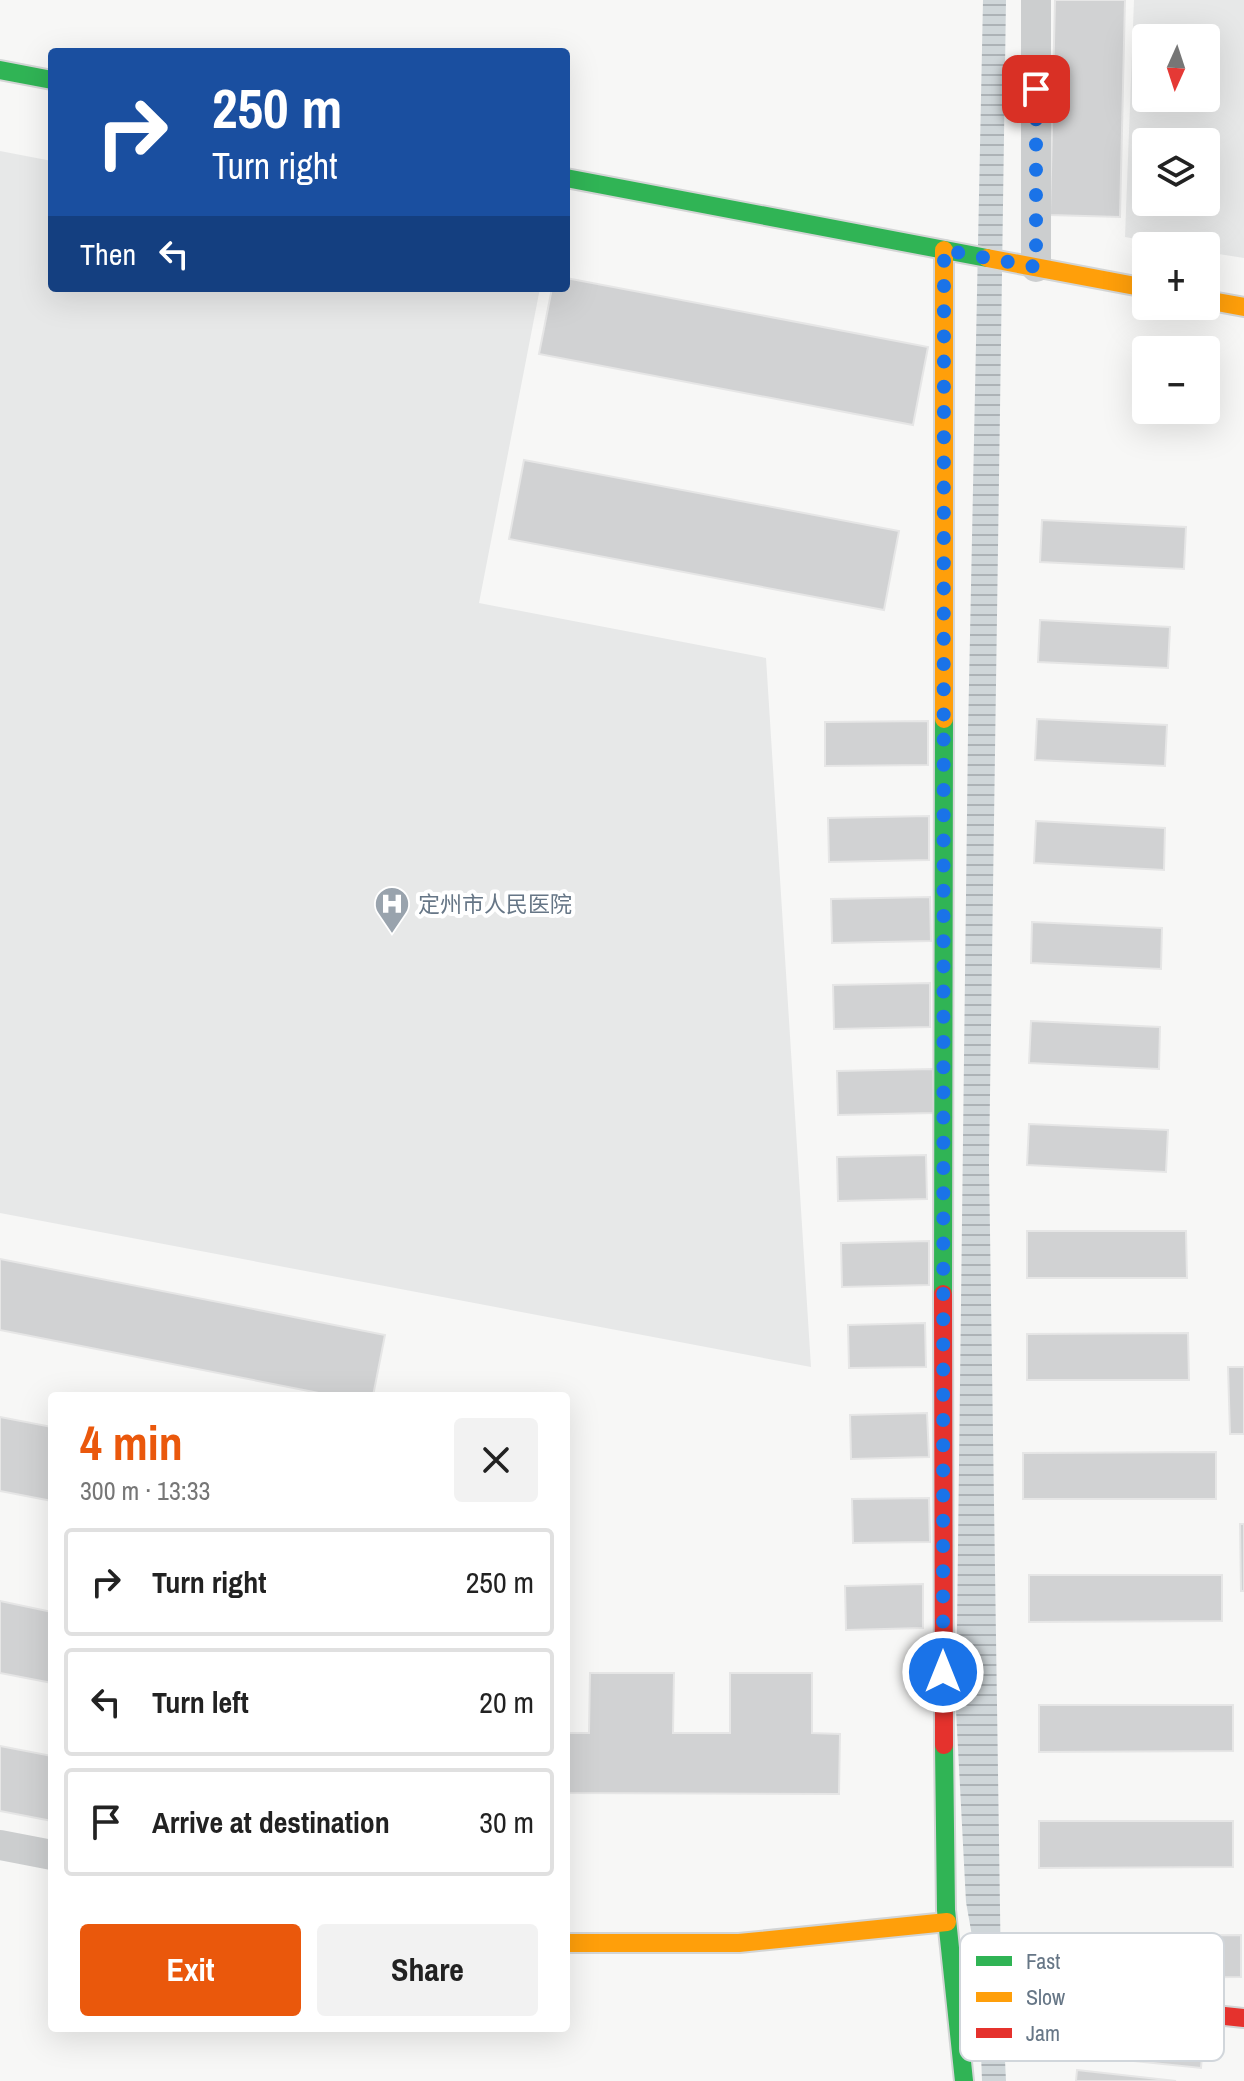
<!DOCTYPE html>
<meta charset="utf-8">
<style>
body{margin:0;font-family:"Archivo Narrow","Noto Sans SC",sans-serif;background:#f2f2f2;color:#222;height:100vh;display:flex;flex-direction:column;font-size:30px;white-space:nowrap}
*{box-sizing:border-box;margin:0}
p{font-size:26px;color:#767676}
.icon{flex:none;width:44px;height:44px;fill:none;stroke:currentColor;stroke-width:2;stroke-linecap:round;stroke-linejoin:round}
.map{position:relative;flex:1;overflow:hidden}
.details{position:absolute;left:48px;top:1392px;width:522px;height:640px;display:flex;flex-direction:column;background:#fff;border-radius:8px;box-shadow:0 8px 32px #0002}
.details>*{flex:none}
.banner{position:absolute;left:48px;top:48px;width:522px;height:244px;border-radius:8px;box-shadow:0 8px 32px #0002;background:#1a4fa0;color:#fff;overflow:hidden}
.needle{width:52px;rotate:183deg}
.buttons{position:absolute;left:1132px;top:24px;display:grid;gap:16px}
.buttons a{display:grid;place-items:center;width:88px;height:88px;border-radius:8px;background:#fff;box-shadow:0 8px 32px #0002;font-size:40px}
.pin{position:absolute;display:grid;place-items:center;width:68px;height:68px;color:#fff;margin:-34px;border-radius:16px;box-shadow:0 4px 12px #0006}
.me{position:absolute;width:88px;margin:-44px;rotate:0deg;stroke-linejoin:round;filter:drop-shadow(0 0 6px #0008)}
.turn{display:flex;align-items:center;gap:28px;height:168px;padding:0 32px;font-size:36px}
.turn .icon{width:104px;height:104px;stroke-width:2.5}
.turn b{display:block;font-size:56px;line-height:68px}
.then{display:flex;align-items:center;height:76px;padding:0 32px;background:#0003;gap:16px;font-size:30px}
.round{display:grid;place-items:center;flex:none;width:84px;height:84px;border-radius:8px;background:#f2f2f2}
.overview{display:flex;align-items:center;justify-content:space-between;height:136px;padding:0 32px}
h1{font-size:48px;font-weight:700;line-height:60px;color:#ea580c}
.action{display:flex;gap:16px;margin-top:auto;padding:16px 32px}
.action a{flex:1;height:92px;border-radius:8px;background:#ea580c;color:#fff;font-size:32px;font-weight:700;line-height:92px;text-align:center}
.action a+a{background:#f2f2f2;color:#222}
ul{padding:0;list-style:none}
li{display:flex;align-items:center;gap:24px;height:108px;margin:0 16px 12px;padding:0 16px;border:4px solid #e0e0e0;border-radius:8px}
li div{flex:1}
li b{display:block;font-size:30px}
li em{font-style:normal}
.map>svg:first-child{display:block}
.built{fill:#e7e8e8;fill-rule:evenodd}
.water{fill:url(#water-rules)}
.building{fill:#d1d2d3;stroke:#e6e6e6;stroke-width:2}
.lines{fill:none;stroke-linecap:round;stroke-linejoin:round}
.fast-casing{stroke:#d3d5d5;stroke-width:22}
.slow-casing{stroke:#d3d5d5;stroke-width:22}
.jam-casing{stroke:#d3d5d5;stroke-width:22}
.street{stroke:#cccecf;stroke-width:30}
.fast{stroke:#30b455;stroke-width:18}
.slow{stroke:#ff9f0a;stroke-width:18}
.jam{stroke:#e5322d;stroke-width:18}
.route{stroke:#1a73e8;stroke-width:14;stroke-dasharray:0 25.2}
.labels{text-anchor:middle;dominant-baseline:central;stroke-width:8;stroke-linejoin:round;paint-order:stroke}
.poi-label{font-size:22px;fill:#667686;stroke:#fff;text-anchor:start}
.key{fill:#fff;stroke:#d1d6db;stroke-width:2}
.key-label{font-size:22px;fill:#667686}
</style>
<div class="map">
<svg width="1244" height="2081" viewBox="0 0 1244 2081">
<defs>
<pattern id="water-rules" width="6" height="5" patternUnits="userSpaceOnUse" patternTransform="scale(2)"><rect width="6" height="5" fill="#cfd6d9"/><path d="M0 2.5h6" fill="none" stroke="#acb2b6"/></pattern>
</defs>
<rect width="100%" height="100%" fill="#f7f7f6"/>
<path class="built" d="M1134 0H1244V258L1206 252V246H1174L1125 237ZM1146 38H1206V98H1146ZM1146 142H1206V202H1146Z
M0 151 52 161V288H540L479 603 766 658 811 1367 0 1213Z"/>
<path class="water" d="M983 0H1006L989 1164 1001 1975 1006 2081H982L978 1970 966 1902 956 1710 968 733Z"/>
<path class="building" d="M1055 0H1125L1120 217 1050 215Z
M566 278 928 347 913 425 539 354 552 288H566Z
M524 460 899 531 884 610 509 539Z
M1042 520 1186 527 1184 569 1040 562Z
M1040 620 1170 627 1168 668 1038 662Z
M1037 719 1167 725 1165 766 1035 760Z
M928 721V765L825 766V722Z
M929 816V860L829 862 828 818Z
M1036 821 1165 828 1164 870 1034 863Z
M930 897 931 941 832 943 831 899Z
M1032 922 1162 928 1161 969 1031 963Z
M930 983V1027L834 1029 833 985Z
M1031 1021 1160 1027 1159 1069 1029 1063Z
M933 1069 934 1113 838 1115 837 1071Z
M1029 1124 1168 1130 1166 1172 1027 1165Z
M926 1155 927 1199 838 1201 837 1157Z
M1027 1231H1186L1187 1278H1027Z
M929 1241V1285L842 1287 841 1243Z
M0 1259 385 1335 373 1396H334L0 1330Z
M925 1323 926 1367 849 1368 848 1325Z
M1188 1333 1189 1380H1027V1334Z
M1228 1367H1244V1434H1230Z
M927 1413 929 1457 851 1459 850 1415Z
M0 1417 52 1427V1501L0 1491Z
M1216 1452V1499H1023V1453Z
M929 1498 930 1542 853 1543 852 1499Z
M1240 1524H1244V1591H1241Z
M1029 1575H1222V1621L1029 1622Z
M923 1584V1628L846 1630 845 1586Z
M0 1601 52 1612V1683L0 1673Z
M590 1673H674L673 1733H730V1673H812V1733L840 1734 839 1794 566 1793V1733H589Z
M1039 1705H1233V1751L1039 1752Z
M0 1746 52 1756V1821L0 1811Z
M1039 1821H1233V1867L1039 1868Z
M1241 1935V1977L1047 1978 1046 1936Z
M1061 2018 1204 2033 1201 2068 1057 2053Z
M1077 2070 1176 2081H1076Z"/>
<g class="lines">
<defs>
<path id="fast" d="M0 70 52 80
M566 178 987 258
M943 1294 944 719
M944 1745 946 1910 964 2081"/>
<path id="slow" d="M987 258 1146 288
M1206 300 1244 307
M944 719V250
M566 1943H739L947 1922"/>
<path id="jam" d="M943 1294 944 1745
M1140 2007 1244 2018"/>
</defs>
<use href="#fast" class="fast-casing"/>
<use href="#slow" class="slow-casing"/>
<use href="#jam" class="jam-casing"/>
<path class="street" d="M1036 267V0
M0 1845 52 1855"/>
<use href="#fast" class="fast"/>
<use href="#slow" class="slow"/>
<use href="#jam" class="jam"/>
</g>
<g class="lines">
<path class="route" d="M943 1672 944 250 1036 267V89"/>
</g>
<defs>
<symbol id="hospital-pin" viewBox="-11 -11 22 30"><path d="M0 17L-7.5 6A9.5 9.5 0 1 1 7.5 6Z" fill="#99a3ad" stroke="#fff"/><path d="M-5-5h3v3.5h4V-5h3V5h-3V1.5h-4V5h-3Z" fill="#fff"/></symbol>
</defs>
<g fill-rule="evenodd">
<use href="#hospital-pin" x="372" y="884" width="40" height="54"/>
</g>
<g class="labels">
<g class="poi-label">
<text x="418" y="904">定州市人民医院</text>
</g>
</g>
<rect x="960" y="1933" width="264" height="128" rx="12" class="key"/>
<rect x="976" y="1956" width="36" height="10" fill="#30b455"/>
<rect x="976" y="1992" width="36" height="10" fill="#ff9f0a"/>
<rect x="976" y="2028" width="36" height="10" fill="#e5322d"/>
<g class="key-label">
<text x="1026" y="1969">Fast</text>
<text x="1026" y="2005">Slow</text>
<text x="1026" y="2041">Jam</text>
</g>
</svg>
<div class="buttons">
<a><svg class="needle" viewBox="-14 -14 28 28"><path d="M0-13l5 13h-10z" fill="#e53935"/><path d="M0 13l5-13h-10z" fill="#767676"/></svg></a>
<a><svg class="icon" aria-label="layers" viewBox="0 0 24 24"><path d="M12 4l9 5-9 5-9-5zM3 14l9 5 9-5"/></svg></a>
<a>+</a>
<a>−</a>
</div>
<div class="pin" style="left:1036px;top:89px;background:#d93025"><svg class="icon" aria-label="arrive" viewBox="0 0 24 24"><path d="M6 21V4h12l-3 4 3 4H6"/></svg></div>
<svg class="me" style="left:943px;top:1672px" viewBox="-20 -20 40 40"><circle r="17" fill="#1a73e8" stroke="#fff" stroke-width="3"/><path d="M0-11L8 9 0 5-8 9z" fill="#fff"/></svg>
<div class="banner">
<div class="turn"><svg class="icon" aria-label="right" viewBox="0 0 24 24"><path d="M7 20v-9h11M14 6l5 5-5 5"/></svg><div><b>250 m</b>Turn right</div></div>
<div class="then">Then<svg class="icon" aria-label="left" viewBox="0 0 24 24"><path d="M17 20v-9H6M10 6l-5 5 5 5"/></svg></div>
</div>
<section class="details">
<div class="overview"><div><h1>4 min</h1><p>300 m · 13:33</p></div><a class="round"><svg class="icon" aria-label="close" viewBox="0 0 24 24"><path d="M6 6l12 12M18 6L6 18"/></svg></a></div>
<ul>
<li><svg class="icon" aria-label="right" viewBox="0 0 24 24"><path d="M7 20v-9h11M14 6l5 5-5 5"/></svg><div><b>Turn right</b></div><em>250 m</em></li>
<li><svg class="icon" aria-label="left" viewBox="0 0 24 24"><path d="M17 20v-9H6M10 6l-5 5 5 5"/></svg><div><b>Turn left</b></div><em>20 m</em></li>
<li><svg class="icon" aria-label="arrive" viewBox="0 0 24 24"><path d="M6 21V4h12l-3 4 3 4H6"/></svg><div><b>Arrive at destination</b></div><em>30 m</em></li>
</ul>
<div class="action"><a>Exit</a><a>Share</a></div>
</section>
</div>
